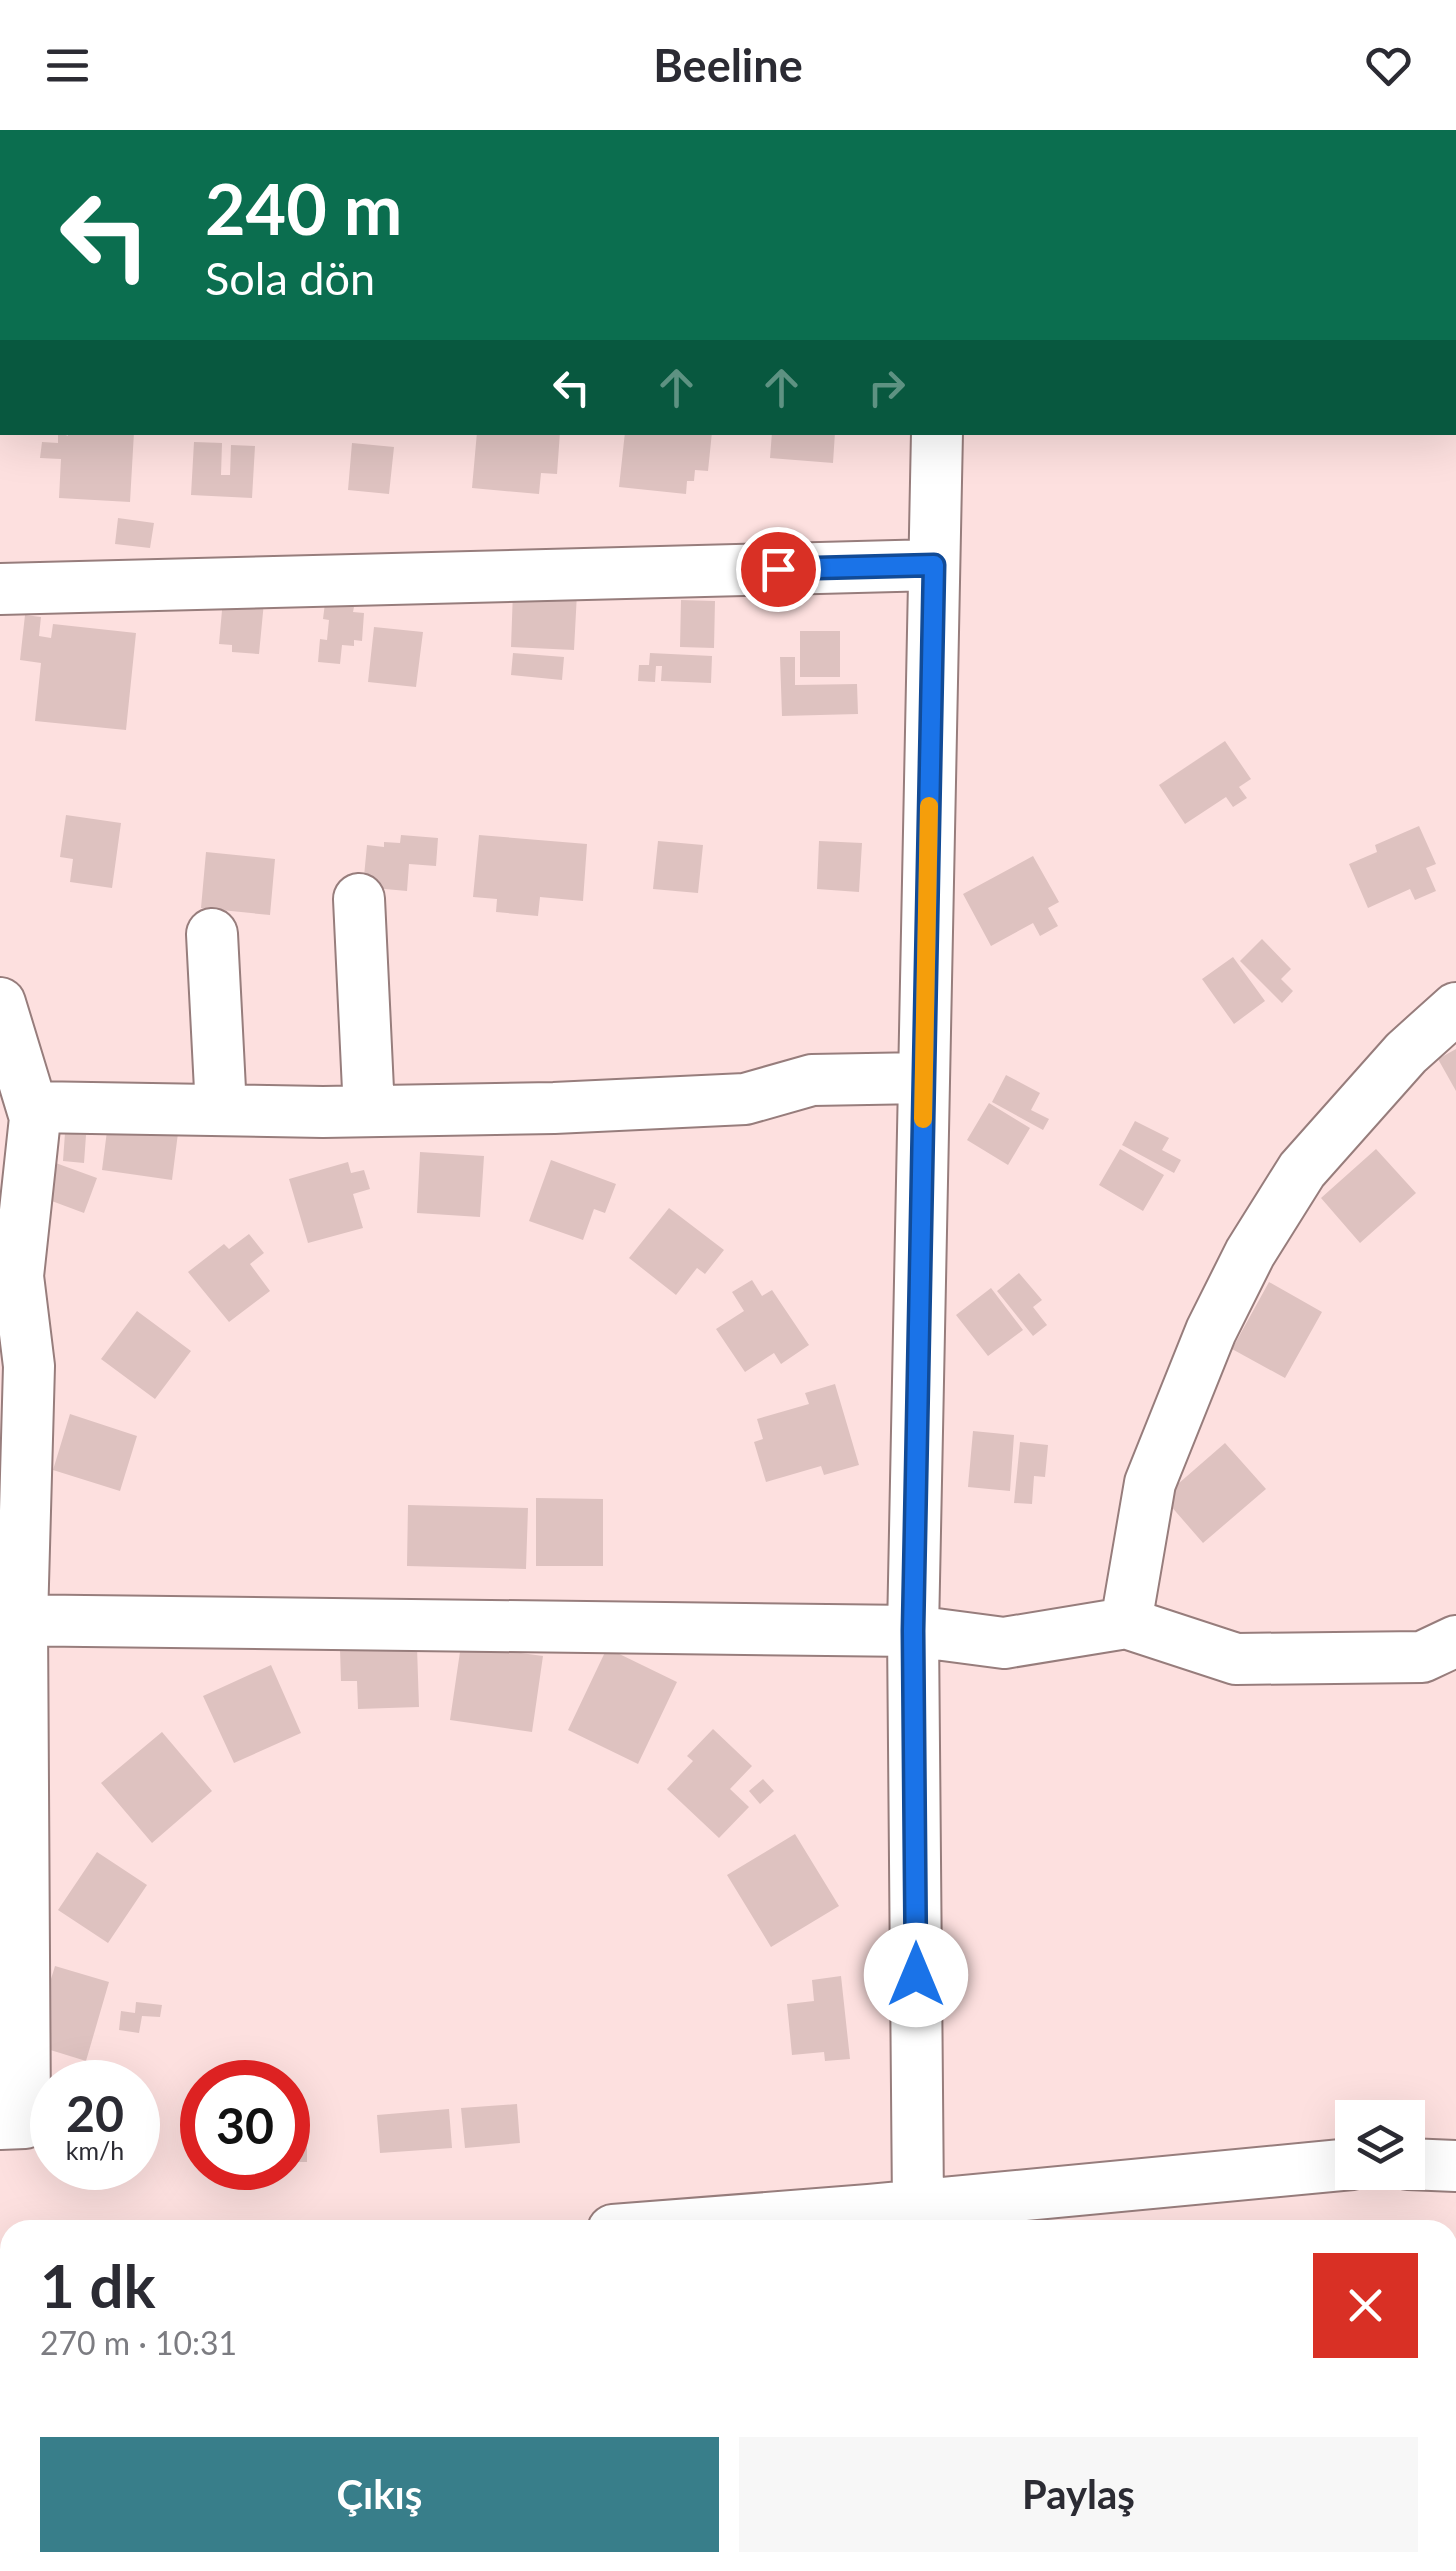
<!DOCTYPE html>
<html lang="tr">
<meta charset="utf-8">
<style>
body{margin:0;font-family:Lato,sans-serif;background:#f7f7f7;color:#2b2b33;height:100vh;display:flex;flex-direction:column;font-size:38px;white-space:nowrap}
*{box-sizing:border-box;margin:0}
p{font-size:32px;color:#7c7c81}
.icon{flex:none;width:55px;height:55px;fill:none;stroke:currentColor;stroke-width:2;stroke-linecap:round;stroke-linejoin:round}
.map{position:relative;flex:1;overflow:hidden}
.panel{position:absolute;left:0px;top:2090px;width:1458px;height:352px;display:flex;flex-direction:column;background:#fff;border-radius:30px 30px 0 0;box-shadow:0 10px 40px #0002}
.panel>*{flex:none}
.guide{position:absolute;left:0px;top:0px;width:1458px;height:305px;box-shadow:0 10px 40px #0002;background:#0b6e4f;color:#fff;overflow:hidden}
.controls{position:absolute;left:1335px;top:1970px;display:grid;gap:20px}
.controls a{display:grid;place-items:center;width:90px;height:90px;border-radius:0px;background:#fff;box-shadow:0 10px 40px #0002;font-size:50px}
.speed{position:absolute;left:30px;top:1930px;display:flex;gap:20px;font-size:50px;font-weight:700;text-align:center}
.speed>*{display:grid;place-content:center;width:130px;height:130px;border-radius:50%;background:#fff;box-shadow:0 10px 40px #0002;line-height:1}
.speed small{font-size:25px;font-weight:400}
.speed .limit{border:15px solid #d22;background:#fff;color:#111}
.pin{position:absolute;display:grid;place-items:center;width:85px;height:85px;color:#fff;margin:-42px;border:5px solid #fff;border-radius:50%;box-shadow:0 2px 10px #0007}
.me{position:absolute;width:110px;margin:-55px;rotate:0deg;stroke-linejoin:round;filter:drop-shadow(0 0 8px #0008)}
.turn{display:flex;align-items:center;gap:35px;height:210px;padding:0 40px;font-size:45px}
.turn .icon{width:130px;height:130px;stroke-width:2.5}
.turn b{display:block;font-size:70px;line-height:85px}
.lanes{display:flex;align-items:center;height:95px;padding:0 40px;background:#0003;justify-content:center;gap:50px;direction:ltr}
.lanes .off{opacity:.35}
.round{display:grid;place-items:center;flex:none;width:105px;height:105px;border-radius:0px;background:#f7f7f7}
.overview{display:flex;align-items:center;justify-content:space-between;height:170px;padding:0 40px}
h1{font-size:60px;font-weight:700;line-height:75px}
.action{display:flex;gap:20px;margin-top:auto;padding:20px 40px}
.action a{flex:1;height:115px;border-radius:0px;background:#387e8a;color:#fff;font-size:40px;font-weight:700;line-height:115px;text-align:center}
.action a+a{background:#f7f7f7;color:#2b2b33}
header{display:flex;justify-content:space-between;align-items:center;height:130px;padding:0 40px;background:#fff;font-size:45px;font-weight:700}
.map>svg:first-child{display:block}
.building{fill:#dec2c0}
.lines{fill:none;stroke-linecap:round;stroke-linejoin:round}
.minor-casing{stroke:#977d7c;stroke-width:54}
.minor{stroke:#fff;stroke-width:50}
.route-casing{stroke:#114b97;stroke-width:25}
.route{stroke:#1a73e8;stroke-width:18}
.slow{stroke:#f59e0b;stroke-width:18}
</style>
<header><svg class="icon" aria-label="menu" viewBox="0 0 24 24"><path d="M4 6h16M4 12h16M4 18h16"/></svg>Beeline<svg class="icon" aria-label="heart" viewBox="0 0 24 24"><path d="M12 20l-8-8c-3-5 5-10 8-4 3-6 11-1 8 4z"/></svg></header>
<div class="map">
<svg width="1456" height="2441" viewBox="0 0 1456 2441">
<rect width="100%" height="100%" fill="#fde0df"/>
<path class="building" d="M58 302 68 306V302H134L130 372 59 368 61 329 40 328 42 312 58 313Z
M477 302H560L557 344 541 343 539 364 472 358Z
M625 302H712L708 341 695 340 694 351H687L686 364 619 357Z
M772 302H835L833 333 770 328Z
M194 312 222 313 221 345H230L231 315 255 316 252 368 191 365Z
M352 313 394 317 389 364 348 360Z
M118 388 154 393 150 418 115 414Z
M513 461 577 463 574 520 511 517Z
M223 469 264 472 259 524 232 522V515L219 514Z
M681 470 715 471 714 518 680 517Z
M325 473 354 477 353 482 364 483 362 511 354 510V516L342 515 340 534 318 532 320 509 327 510 329 490 323 489Z
M25 485 41 487 39 506 51 508 53 494 136 503 126 600 35 591 41 533 20 530Z
M374 497 423 502 416 557 368 552Z
M800 501H840V547H800Z
M513 523 564 527 562 550 511 545Z
M650 523 712 526 711 553 661 551 662 536H656L655 552 638 551 639 535H649Z
M780 527H795V555L857 554 858 584 782 586Z
M1225 611 1251 649 1239 657 1247 668 1233 677 1226 667 1185 694 1159 655Z
M66 685 121 693 112 758 70 752 73 729 60 727Z
M1419 696 1436 734 1426 738 1436 761 1415 770 1410 759 1368 778 1349 734 1377 722 1375 715Z
M401 705 438 708 436 736 409 734 407 761 363 757 367 715 384 717V712L400 713Z
M479 705 587 714 583 771 540 767 538 786 496 782 497 769 473 767Z
M658 711 703 715 698 763 653 759Z
M819 711 862 713 859 762 817 759Z
M206 722 275 729 270 785 201 778Z
M1033 726 1059 772 1048 778 1058 796 1040 806 1033 793 991 816 963 764Z
M1262 809 1291 839 1281 849 1293 861 1282 873 1240 831Z
M1233 827 1265 871 1234 894 1202 849Z
M1456 919V961L1438 929Z
M1006 945 1040 963 1031 980 1049 989 1043 1000 992 972Z
M989 973 1030 998 1008 1035 967 1010Z
M1135 991 1169 1008 1162 1020 1181 1030 1174 1043 1122 1015Z
M108 993 178 1003 172 1050 102 1040Z
M65 1003 86 1005 84 1033 63 1031Z
M1120 1019 1164 1045 1143 1081 1099 1055Z
M1376 1019 1416 1063 1360 1113 1321 1068Z
M420 1022 484 1026 480 1087 417 1083Z
M551 1030 616 1054 605 1083 594 1079 583 1110 529 1091Z
M53 1032 97 1048 84 1083 41 1067Z
M348 1032 351 1043 364 1040 370 1059 353 1064 363 1098 308 1113 289 1049Z
M669 1078 724 1120 705 1144 697 1138 676 1165 629 1128Z
M249 1104 264 1123 250 1134 270 1161 229 1192 188 1142 224 1114 229 1119Z
M1019 1143 1042 1170 1033 1177 1047 1195 1033 1206 997 1161Z
M752 1150 762 1166 772 1160 809 1215 781 1234 774 1223 745 1242 716 1199 744 1181 732 1162Z
M1269 1152 1322 1182 1285 1248 1232 1219Z
M991 1158 1023 1200 988 1226 956 1185Z
M137 1181 191 1221 155 1269 101 1229Z
M835 1254 859 1335 824 1345 821 1336 766 1352 754 1312 763 1309 757 1289 809 1274 805 1263Z
M70 1284 137 1306 120 1361 53 1340Z
M973 1301 1014 1305 1010 1361 968 1357Z
M1020 1312 1048 1315 1045 1347 1034 1346 1032 1374 1014 1373Z
M1225 1313 1266 1359 1203 1413 1163 1367Z
M536 1368 603 1369V1436H536Z
M408 1375 528 1378 526 1439 407 1436Z
M461 1515 543 1526 532 1602 450 1590Z
M417 1517 419 1577 358 1579 357 1551H341L340 1519Z
M607 1518 677 1552 638 1634 568 1600Z
M271 1535 301 1603 234 1633 203 1566Z
M713 1599 752 1636 730 1659 749 1677 719 1708 667 1659 693 1631 687 1626Z
M162 1602 212 1661 152 1713 101 1653Z
M763 1649 774 1661 760 1674 749 1661Z
M795 1704 839 1776 771 1817 727 1745Z
M97 1722 147 1755 108 1813 58 1780Z
M55 1836 109 1852 86 1931 31 1914Z
M841 1846 850 1929 825 1931 824 1922 792 1925 787 1874 814 1871 812 1850Z
M136 1872 162 1875 160 1887 142 1886 139 1903 119 1900 121 1881 135 1883Z
M517 1974 520 2013 465 2018 461 1978Z
M449 1979 452 2018 380 2023 377 1985Z
M288 1984H307V2032H288Z
M55 2432H124V2441H56Z"/>
<g class="lines">
<defs>
<path id="minor" d="M16 2 17 0
M953 2 954 0
M0 53 2 45
M0 459 934 435
M359 769 369 981
M212 804 221 979
M0 873 35 988 18 1146 29 1236 22 1490 25 1993 0 1994
M32 977 323 982 554 978 745 969 812 950 923 948
M0 1490 913 1501 1004 1513 1126 1493 1236 1529 1422 1527 1456 1511
M1126 1493 1150 1353 1211 1201 1250 1123 1302 1040 1406 923 1456 878
M1408 2034 1456 2036
M918 2075 913 1501 937 302
M613 2100 869 2080 1352 2034
M0 2159H10
M263 2432 264 2441"/>
</defs>
<use href="#minor" class="minor-casing"/>
<use href="#minor" class="minor"/>
</g>
<g class="lines">
<defs>
<path id="route" d="M778 439 934 435 913 1501 916 1845"/>
</defs>
<use href="#route" class="route-casing"/>
<use href="#route" class="route"/>
<path class="slow" d="M923 989 929 676"/>
</g>
</svg>
<div class="controls">
<a><svg class="icon" aria-label="layers" viewBox="0 0 24 24"><path d="M12 4l9 5-9 5-9-5zM3 14l9 5 9-5"/></svg></a>
</div>
<div class="speed"><div>20<small>km/h</small></div><div class="limit">30</div></div>
<div class="pin" style="left:778px;top:439px;background:#d93025"><svg class="icon" aria-label="arrive" viewBox="0 0 24 24"><path d="M6 21V4h12l-3 4 3 4H6"/></svg></div>
<svg class="me" style="left:916px;top:1845px" viewBox="-20 -20 40 40"><circle r="19" fill="#fff"/><path d="M0-13L10 11 0 6-10 11z" fill="#1a73e8"/></svg>
<div class="guide">
<div class="turn"><svg class="icon" aria-label="left" viewBox="0 0 24 24"><path d="M17 20v-9H6M10 6l-5 5 5 5"/></svg><div><b>240 m</b>Sola dön</div></div>
<div class="lanes"><svg class="icon" aria-label="left" viewBox="0 0 24 24"><path d="M17 20v-9H6M10 6l-5 5 5 5"/></svg><svg class="icon off" aria-label="ahead" viewBox="0 0 24 24"><path d="M12 20V5M6 11l6-6 6 6"/></svg><svg class="icon off" aria-label="ahead" viewBox="0 0 24 24"><path d="M12 20V5M6 11l6-6 6 6"/></svg><svg class="icon off" aria-label="right" viewBox="0 0 24 24"><path d="M7 20v-9h11M14 6l5 5-5 5"/></svg></div>
</div>
<section class="panel">
<div class="overview"><div><h1>1 dk</h1><p>270 m · 10:31</p></div><a class="round" style="background:#d93025;color:#fff"><svg class="icon" aria-label="close" viewBox="0 0 24 24"><path d="M6 6l12 12M18 6L6 18"/></svg></a></div>
<div class="action"><a>Çıkış</a><a>Paylaş</a></div>
</section>
</div>
